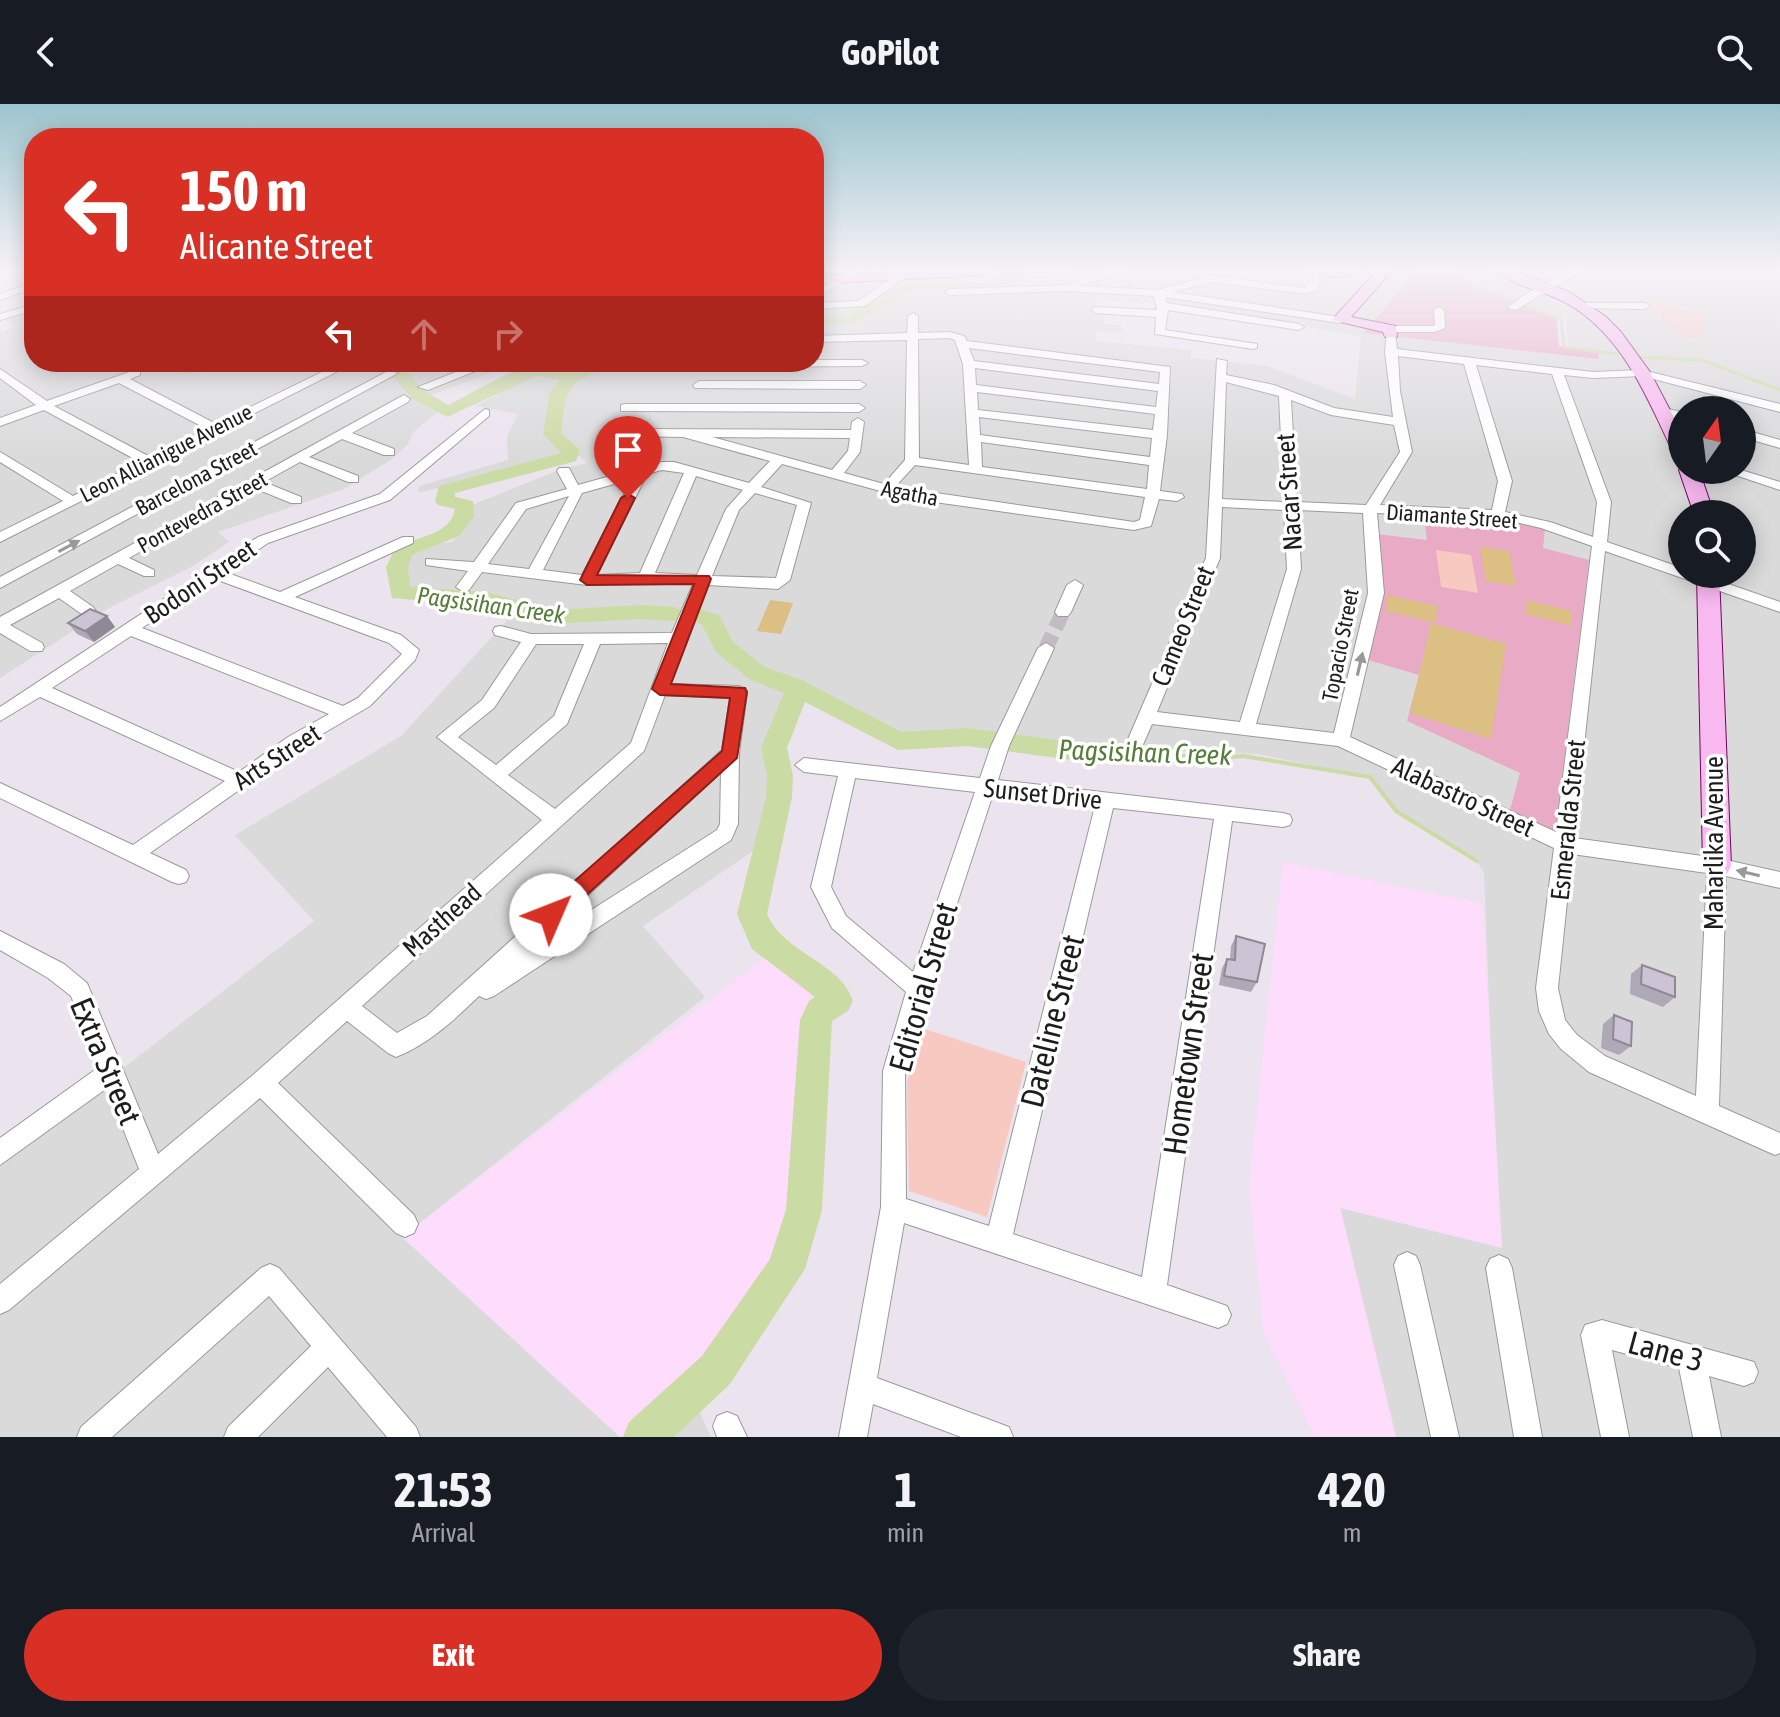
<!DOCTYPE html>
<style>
body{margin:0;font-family:"Asap Condensed",sans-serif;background:#20242c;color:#f1f3f6;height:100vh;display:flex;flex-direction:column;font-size:30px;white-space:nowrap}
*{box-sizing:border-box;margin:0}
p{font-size:26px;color:#9ea1a6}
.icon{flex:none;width:44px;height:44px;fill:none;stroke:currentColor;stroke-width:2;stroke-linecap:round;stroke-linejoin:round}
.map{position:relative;height:1333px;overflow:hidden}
.drawer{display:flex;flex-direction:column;background:#171b24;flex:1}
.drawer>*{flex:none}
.hud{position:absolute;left:24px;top:24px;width:800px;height:244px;border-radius:32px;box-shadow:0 4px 20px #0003;background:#d93025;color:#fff;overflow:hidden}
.needle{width:52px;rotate:14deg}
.tools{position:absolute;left:1668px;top:292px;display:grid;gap:16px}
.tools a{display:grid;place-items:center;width:88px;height:88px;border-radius:50%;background:#171b24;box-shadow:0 4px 20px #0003;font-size:40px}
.pin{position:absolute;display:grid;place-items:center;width:68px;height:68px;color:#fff;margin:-82px -34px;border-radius:50% 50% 50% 0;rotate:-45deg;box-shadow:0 0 8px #0007}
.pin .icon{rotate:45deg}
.me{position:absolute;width:88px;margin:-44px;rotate:46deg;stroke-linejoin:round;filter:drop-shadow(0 0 6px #0008)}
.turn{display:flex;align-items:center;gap:28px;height:168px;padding:0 24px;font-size:36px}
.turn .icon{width:104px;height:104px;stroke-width:2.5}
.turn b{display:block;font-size:56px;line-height:68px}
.lanes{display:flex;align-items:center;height:76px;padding:0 24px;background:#0003;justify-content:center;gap:40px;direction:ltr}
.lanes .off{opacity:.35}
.eta{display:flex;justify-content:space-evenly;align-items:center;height:136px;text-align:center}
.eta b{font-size:48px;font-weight:700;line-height:56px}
.cta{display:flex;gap:16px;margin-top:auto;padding:16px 24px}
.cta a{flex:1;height:92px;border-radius:48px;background:#d93025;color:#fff;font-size:32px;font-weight:700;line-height:92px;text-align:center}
.cta a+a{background:#20242c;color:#f1f3f6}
header{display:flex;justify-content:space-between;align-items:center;height:104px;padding:0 24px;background:#171b24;font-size:36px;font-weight:700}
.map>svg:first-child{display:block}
.residential{fill:#dadadb;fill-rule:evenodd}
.education{fill:#fedcfc}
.grass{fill:#e8aac4}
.park{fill:#f8c9c1}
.pitch{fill:#dcbf83}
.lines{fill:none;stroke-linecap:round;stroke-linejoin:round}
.stream-far1{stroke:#cbdba4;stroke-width:3}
.stream{stroke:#cbdba4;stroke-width:4}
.river{fill:#cbdba4;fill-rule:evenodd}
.street-tunnel{stroke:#c2bbc4;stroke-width:15;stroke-dasharray:15 7;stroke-linecap:butt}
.street-casing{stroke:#9a9a9a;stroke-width:2}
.secondary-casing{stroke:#72075f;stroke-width:2}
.street{fill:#fff;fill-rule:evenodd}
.secondary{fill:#f8b8f0;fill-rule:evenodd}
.wall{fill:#afa9b7}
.shaded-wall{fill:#8f8995}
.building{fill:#ccc4d5;stroke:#8f8995;stroke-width:2}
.oneway{fill:#999}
.route{fill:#d93025;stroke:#8d1f18;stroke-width:2}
.labels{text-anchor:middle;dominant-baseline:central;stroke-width:7;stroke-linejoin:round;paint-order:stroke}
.far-street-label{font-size:22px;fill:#1d1d1d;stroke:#fff}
.far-water-label{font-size:24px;font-style:italic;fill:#577d3a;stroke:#fff}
.street-label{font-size:26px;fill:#1d1d1d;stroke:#fff}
.water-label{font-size:28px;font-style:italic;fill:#577d3a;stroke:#fff}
.near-street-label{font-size:32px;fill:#1d1d1d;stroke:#fff}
</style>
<header><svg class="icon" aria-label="back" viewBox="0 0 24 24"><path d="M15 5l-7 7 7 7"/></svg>GoPilot<svg class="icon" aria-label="search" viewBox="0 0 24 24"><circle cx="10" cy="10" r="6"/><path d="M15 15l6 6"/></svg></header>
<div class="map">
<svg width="1780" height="1333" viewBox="0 0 1780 1333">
<rect width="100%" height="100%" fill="#ebe3ee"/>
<path class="residential" d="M814 167H1416L1365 229 1597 255 1598 249 1568 245 1566 215 1474 180 1456 167H1780V1333H1396L1340 1103 1502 1143 1495 1057 1484 768 1476 757 1396 707 1370 673 1257 650 1078 642 1015 633H894L785 573 758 564 741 550 713 511 678 505 543 506 473 489 419 488 407 482 400 461 412 446 423 440 453 438 472 401 559 366 587 359 560 334 556 321 563 316 565 288 602 258H814V218L852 217 904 184 849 214 814 216ZM1096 196 1168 200 1361 232 1355 295 1267 262 1191 254V246L1096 237 1097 227 1123 229 1122 221 1104 220V209L1095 208ZM1682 306H1742V366H1682ZM1682 410H1742V470H1682Z
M34 206V258H157L181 266 327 264 342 258H381L419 296 442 305 413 328 408 340 392 355 344 385 218 428 229 438 193 462 109 504 0 574V228L14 223 5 215Z
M397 258H519L429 292Z
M532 272 559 278 550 323 555 335 569 347 567 353 418 389 419 382 508 356 507 333 518 310 476 302Z
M514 509 549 517 697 514 709 521 715 543 729 558 789 589 768 646 773 693 762 741 643 822 705 893 402 1133 620 1333H0V1059L314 817 235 731 401 632ZM330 930 263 993 352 1084 246 981Z
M693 1293 711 1333H651Z"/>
<path class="education" d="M1283 758 1483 800 1502 1144 1340 1104 1396 1333H1315L1264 1230 1249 1082Z
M771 849 810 885V951L798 1059 765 1176 710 1249 629 1333H620L402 1133Z"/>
<path class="grass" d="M1416 167H1452L1470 179 1557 215 1559 242 1599 249 1598 255 1364 229Z
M1424 412 1499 414 1545 425 1543 444 1589 456 1555 729 1509 710 1520 669 1407 617 1419 571 1368 556 1381 498 1376 430 1427 436Z"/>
<path class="park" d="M1644 198 1702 208 1701 236 1684 232Z
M1436 446 1471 451 1478 489 1441 483Z
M922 924 1026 958 987 1113 909 1087 907 978Z"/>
<path class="pitch" d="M1480 443 1509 447 1516 482 1486 477Z
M1387 491 1437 502 1436 519 1386 507Z
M770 496 793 499 781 530 757 527Z
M1527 496 1572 507V522L1526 510Z
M1431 519 1506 540 1491 635 1410 609Z"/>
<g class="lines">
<path class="stream-far1" d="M1454 167 1475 181 1561 215 1564 243 1624 251
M1637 253 1702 256 1780 286"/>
<path class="stream" d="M1080 648 1107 652 1155 649 1209 655 1243 652 1370 673 1396 707 1477 757"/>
<path class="river" d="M1024 167H1073L1066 171 1029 174 990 186 906 188 855 219 814 222V212L847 211 903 180 989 178Z
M161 258 183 259 338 258 330 263 183 269 167 267Z
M382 258H399L423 286 448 301C471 290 511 264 535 262 550 261 558 270 571 267 587 264 588 258 607 258 599 268 591 270 580 276 563 285 564 311 561 329L580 346 576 357 455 389V393L473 397 474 413 459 432 412 451 408 463 410 483 486 488 552 506 641 501 675 503 686 509 696 504 719 511 733 538 765 563 802 576 901 628 967 624 1080 639 1089 641 1093 648 1089 655 1080 657 967 642 898 646 805 598 787 644 793 672 792 693 767 810C784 850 841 858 853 897L848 907 832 917 822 1106 805 1165 730 1280 674 1333H623L629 1318 702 1252 770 1155 786 1106 800 916 809 897 815 893 752 845 737 810 766 693 767 672 761 644 784 589 749 575 716 548 702 521 685 512 675 517 641 515 552 520 486 502 392 494 386 463 396 443C416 433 451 431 455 405L438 401 435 397 439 382 561 349 543 330 550 288 559 277 536 272 447 313 411 294Z"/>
<path class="street-tunnel" d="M1046 544 1063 508"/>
<defs>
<path id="street" d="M850 167H862L814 194V187Z
M1112 167H1127L1079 182 1158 186 1210 172 1305 184 1318 167H1326L1317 186 1306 190 1210 178 1173 188 1340 213 1345 216 1340 219 1165 193 1167 199 1299 220 1304 223 1299 226 1168 206 1165 226 1257 240V244L1253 245 1155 230 1156 213 1096 209 1091 206 1096 203 1157 206 1154 192 1066 187 950 191 945 188 950 185 1070 181V178Z
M1570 167H1581L1516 206 1507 204 1524 191Z
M898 170 907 172 865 202 814 205V199L858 197Z
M34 178V184L0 196V190Z
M1583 199H1645L1650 202 1645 205 1579 204 1578 202Z
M34 200V206L0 216V210Z
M1439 203 1444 206 1445 224 1435 228H1395L1397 245 1593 268 1642 266 1780 300V308L1642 272 1593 274 1564 271 1611 398 1607 438 1682 464V470H1700L1780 498V508L1605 447 1574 734 1717 754 1780 768V784L1726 772 1719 1002 1780 1029V1049L1775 1051 1589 968 1561 945 1549 930 1539 907 1536 884 1554 744 1338 642 1152 620 1141 645 1135 646 1126 640 1206 454 1217 255 1227 257 1226 271 1274 281 1334 304 1393 313 1385 248 1387 228 1385 225 1390 222H1433L1435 221 1434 206ZM1398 252 1464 260 1498 377 1492 406 1380 401 1412 348 1400 287ZM1476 261 1552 270 1597 398 1593 433 1550 418 1505 408 1512 377ZM1226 278 1279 292 1284 398 1222 395ZM1291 296 1331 311 1394 321 1400 348 1366 401 1297 398ZM1222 403 1284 406 1287 465 1240 618 1157 608 1220 454ZM1298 406 1363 409 1368 489 1334 629 1256 620 1301 465ZM1377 409 1498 414 1541 424 1592 442 1556 728 1350 633 1384 489ZM1572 750 1707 769 1696 992 1605 952 1577 931 1565 916 1558 884Z
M913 209 918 212V229L949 228 964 232 967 237 1170 263 1167 331 1160 387 1182 390 1184 393 1177 397 1159 395 1151 422 1134 426 906 394 782 360 761 383 811 399 790 476 778 485 708 481 669 580 739 582 747 588 739 649 738 720 731 736 494 892 486 895 479 892C454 916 429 940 396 953L388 949 347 917 278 979 414 1111 418 1120 414 1129 405 1133 396 1129 260 994 9 1206 0 1210V1180L139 1065 107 984 0 1061V1034L99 963 71 892 48 874 0 846V827L64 860 87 879 158 1050 253 971 542 716 437 633 482 596 521 538 495 531 493 527 495 523 501 522 531 530 672 529 693 480 646 478 587 481 482 468 469 486 464 488 456 483 468 467 426 461V455L474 458 516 399 567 385 557 367 559 364H569L578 381 661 358H674L749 379 770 357 683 333 625 332V326L629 325 851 326 852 318 858 314 864 318 860 348 844 369 884 380 905 356 907 236 814 238V232L907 229 908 212ZM949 234 955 236 963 260 969 361 919 354 918 235ZM969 244 1160 268 1159 280 974 257ZM975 264 1158 287 1156 303 976 281ZM977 288 1155 310 1153 326 978 306ZM979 313 1152 334 1150 353 980 331ZM712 333 850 334 848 347 832 366ZM981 338 1149 361 1147 385 982 363ZM915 361 1145 393 1140 416 1134 418 895 383ZM662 366 684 369 640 469 597 471 647 370ZM696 372 743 386 726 405 697 471 655 469ZM632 375 582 471 543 466 582 389ZM755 389 797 401 776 474 712 472 739 406ZM569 392 529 465 488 460 526 405ZM668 539 631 639 555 705 508 671 567 620 600 540ZM536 540H584L554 612 496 661 458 633 494 604ZM665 591 730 594 722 646 427 912 397 929 362 902 644 647ZM721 668 720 720 717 726 530 845Z
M814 256H862L868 259 862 262 704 263 698 260Z
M481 258H498L428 286 418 283Z
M546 258H563L549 264H541V260Z
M334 262 338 263V267L0 438V428L63 397 0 358V348L73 392 140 358 44 306 0 322V314L36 301 0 274V265L47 297 132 267H140V271L130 275 216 320ZM119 279 207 325 150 353 54 302Z
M388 267 398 269 0 484V473Z
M699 277H860L866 281 860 285 695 284 693 281Z
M404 291 410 295 408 298 352 329 394 345V351H384L342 335 309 353 358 372V378H348L300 358 264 378 301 393V399H291L254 384 129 454 154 466V472H144L118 460 70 487 93 503 96 507 93 511H83L59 494 10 521 42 539 44 543 42 547H30L0 529V513Z
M625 300H859L865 304 859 308 621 307V301Z
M1658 303 1682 308V316L1658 309Z
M485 305 489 306V312L390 396 268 439 225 468 280 488 403 433H413V439L295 493 401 531 419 546 415 556 370 602 300 643 150 749 186 766 189 772 186 778 179 780 172 778 0 694V679L133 741 225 677 40 593 0 617V603L258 433 380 390ZM215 475 389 539 402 550 358 594 343 602 142 524ZM131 532 329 610 288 633 239 668 52 584Z
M1742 325 1780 336V344L1742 333Z
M1720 366H1741L1780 378V386Z
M1075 476 1083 481 1071 508 1068 512H1058L1055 508 1067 481Z
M1046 539 1054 544 1009 642 998 676 1283 709 1290 711 1292 716 1290 721 1283 723 1232 717 1167 1181 1227 1202 1231 1211 1227 1220 1218 1224 904 1119 877 1274 1009 1323 1013 1333H961L873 1300 867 1333H839L881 1103 883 967 906 888 832 824 811 783 838 672 804 668 795 661 804 654 980 674 991 642 1038 544ZM855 674 975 688 913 868 846 812 831 783ZM993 690 1095 702 989 1122 906 1095 905 967 929 885ZM1113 704 1214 715 1142 1173 1013 1130Z
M1407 1148 1416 1152 1420 1161 1459 1333H1431L1394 1161 1398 1152Z
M1499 1151 1508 1155 1512 1164 1542 1333H1514L1486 1164 1490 1155Z
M270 1160 279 1164 416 1323 420 1333H387L328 1263 258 1333H224L228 1323 311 1242 269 1192 112 1333H77L81 1323 261 1164Z
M1602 1216 1754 1258 1758 1268 1754 1278 1744 1282 1709 1272 1721 1333H1693L1679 1264 1612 1246 1629 1333H1601L1581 1231 1585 1221Z
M727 1308 737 1312 747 1333H717L713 1322 717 1312Z"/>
<path id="secondary" d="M909 167H991L984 171 814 180V172Z
M1305 167H1358C1348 175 1315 175 1305 167Z
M1369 167 1390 169 1351 213 1396 222 1397 233H1385L1383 228 1332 216 1373 171Z
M1496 167H1515L1569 188 1605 212 1621 228 1650 268 1682 329V354L1673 348C1647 293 1623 232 1568 200 1547 187 1514 183 1496 167Z
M1682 362V366H1699L1714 410H1694L1679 366Z
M1697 470H1719L1731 762 1727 770 1717 774 1707 770 1703 762Z"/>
</defs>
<use href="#street" class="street-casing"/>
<use href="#secondary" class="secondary-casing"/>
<use href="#street" class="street"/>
<use href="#secondary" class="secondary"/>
</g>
<path class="wall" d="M107 512 115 523 94 538 77 530 68 519Z
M1236 832 1257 878 1251 888 1219 881 1222 864 1227 855H1230L1231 842Z
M1642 861 1675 893 1663 903 1630 890 1631 870Z
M1614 911 1631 942 1619 951 1601 944 1603 920Z"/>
<path class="shaded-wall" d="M107 512 115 523 94 538 85 527Z"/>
<path class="building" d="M90 505 107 512 85 527 68 519Z
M1236 832 1265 840 1257 878 1224 872 1227 855 1235 856Z
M1642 861 1675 873V893L1641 880Z
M1614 911 1632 918 1631 942 1613 935Z"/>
<defs><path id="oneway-solid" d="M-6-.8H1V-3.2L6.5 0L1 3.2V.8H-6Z" transform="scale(2)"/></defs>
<g class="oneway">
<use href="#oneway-solid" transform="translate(69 442) rotate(-28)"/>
<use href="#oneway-solid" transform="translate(1360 560) rotate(-77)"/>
<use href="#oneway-solid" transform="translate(1748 769) rotate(-167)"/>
</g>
<linearGradient id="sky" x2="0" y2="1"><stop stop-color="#9cc4cd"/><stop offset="0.47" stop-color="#f6f2f7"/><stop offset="1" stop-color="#f6f2f7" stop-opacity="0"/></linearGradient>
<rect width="1780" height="353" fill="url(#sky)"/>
<path class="route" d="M628 390 635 394 597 471 709 472 711 475 671 580 745 584 747 588 737 654 558 817 551 819 541 811 544 804 722 647 730 594 660 591 652 585 694 480 587 481 580 476 621 394Z"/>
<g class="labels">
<g class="far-street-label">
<text transform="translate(166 349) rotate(-27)">Leon Allianigue Avenue</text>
<text transform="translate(196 374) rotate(-28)">Barcelona Street</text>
<text transform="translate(910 389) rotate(11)">Agatha</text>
<text transform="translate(202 408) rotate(-29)">Pontevedra Street</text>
<text transform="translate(1452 412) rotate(4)">Diamante Street</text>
<text transform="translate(1340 541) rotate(-79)">Topacio Street</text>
</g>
<g class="far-water-label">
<text transform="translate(491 501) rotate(8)">Pagsisihan Creek</text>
</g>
<g class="street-label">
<text transform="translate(1289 388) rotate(-94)">Nacar Street</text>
<text transform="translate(200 478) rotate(-34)">Bodoni Street</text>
<text transform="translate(1183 522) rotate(-68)">Cameo Street</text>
<text transform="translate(277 653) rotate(-33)">Arts Street</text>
<text transform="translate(1043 690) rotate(6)">Sunset Drive</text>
<text transform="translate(1463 693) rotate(25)">Alabastro Street</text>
<text transform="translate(1568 716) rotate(-84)">Esmeralda Street</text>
<text transform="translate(1714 739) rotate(-90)">Maharlika Avenue</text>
<text transform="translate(442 816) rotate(-42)">Masthead</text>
</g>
<g class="water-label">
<text transform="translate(1145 648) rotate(2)">Pagsisihan Creek</text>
</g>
<g class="near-street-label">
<text transform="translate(923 883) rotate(-74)">Editorial Street</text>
<text transform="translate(1052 917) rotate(-76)">Dateline Street</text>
<text transform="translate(1188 950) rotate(-82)">Hometown Street</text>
<text transform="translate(106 957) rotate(67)">Extra Street</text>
<text transform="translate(1666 1247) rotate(15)">Lane 3</text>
</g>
</g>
</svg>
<div class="tools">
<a><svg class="needle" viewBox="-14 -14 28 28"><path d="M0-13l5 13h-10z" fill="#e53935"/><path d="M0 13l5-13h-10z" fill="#9ea1a6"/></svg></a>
<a><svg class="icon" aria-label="search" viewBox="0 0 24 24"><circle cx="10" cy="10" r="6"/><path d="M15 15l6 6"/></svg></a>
</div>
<div class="pin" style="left:628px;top:394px;background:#d93025"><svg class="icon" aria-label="arrive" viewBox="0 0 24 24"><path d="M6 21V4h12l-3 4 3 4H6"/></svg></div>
<svg class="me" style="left:551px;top:811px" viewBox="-20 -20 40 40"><circle r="19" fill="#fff"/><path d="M0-13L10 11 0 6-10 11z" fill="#d93025"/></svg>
<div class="hud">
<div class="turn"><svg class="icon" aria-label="left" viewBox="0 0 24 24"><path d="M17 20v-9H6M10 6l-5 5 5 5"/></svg><div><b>150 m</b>Alicante Street</div></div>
<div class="lanes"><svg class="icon" aria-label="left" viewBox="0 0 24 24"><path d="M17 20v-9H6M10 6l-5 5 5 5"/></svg><svg class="icon off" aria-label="ahead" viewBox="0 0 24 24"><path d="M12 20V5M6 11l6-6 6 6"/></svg><svg class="icon off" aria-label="right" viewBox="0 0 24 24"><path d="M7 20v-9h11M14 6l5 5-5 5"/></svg></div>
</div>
</div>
<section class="drawer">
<div class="eta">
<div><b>21:53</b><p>Arrival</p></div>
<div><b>1</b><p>min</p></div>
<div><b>420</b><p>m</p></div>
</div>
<div class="cta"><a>Exit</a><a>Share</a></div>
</section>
